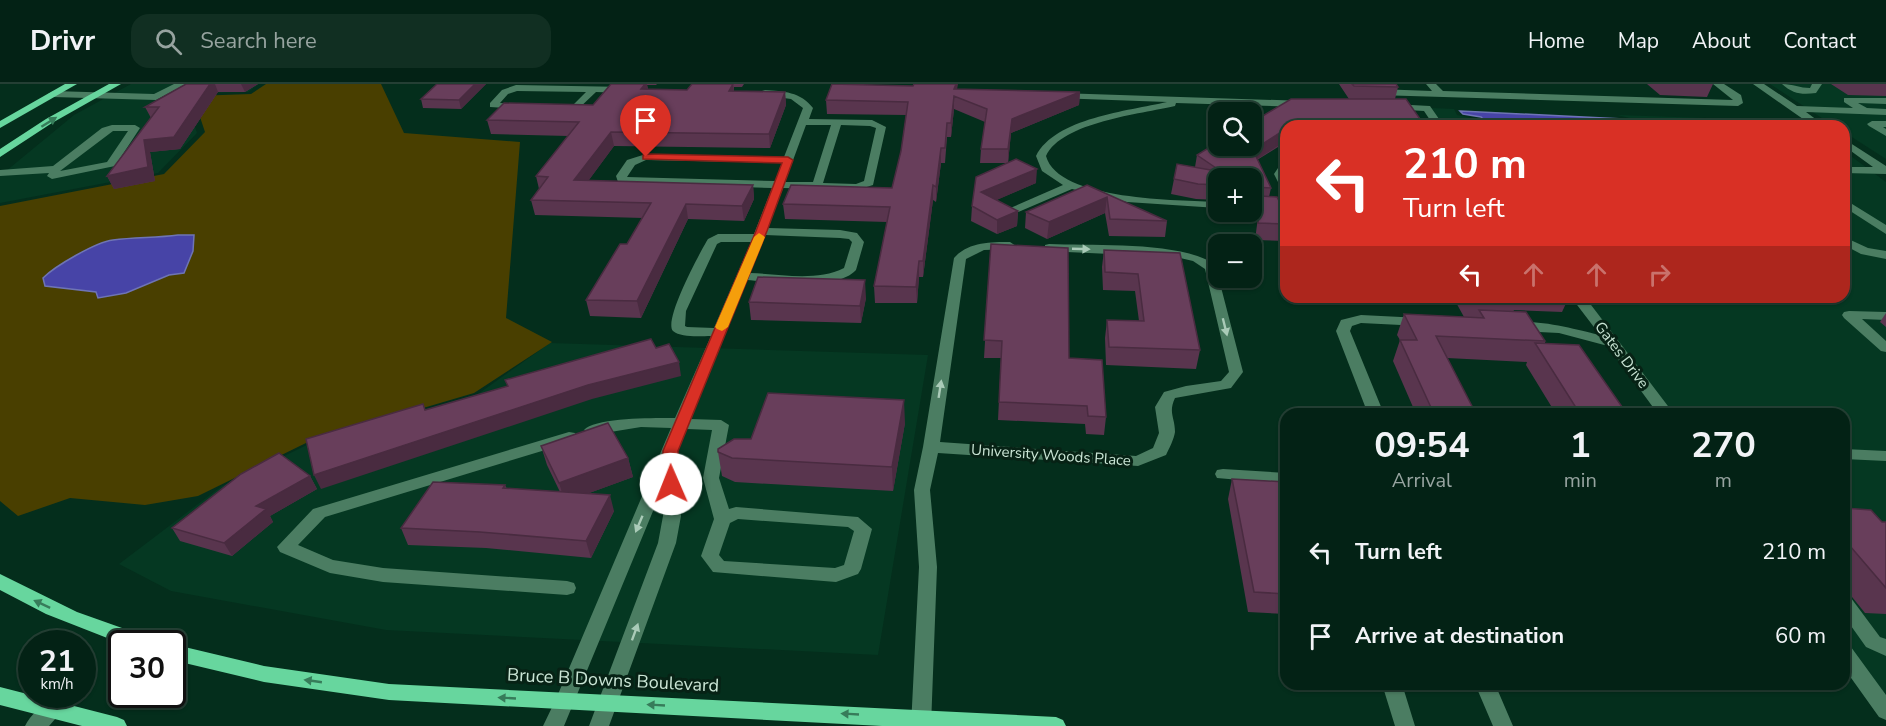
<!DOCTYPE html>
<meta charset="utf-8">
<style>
body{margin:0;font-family:"Nunito Sans",sans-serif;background:#112f22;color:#f1f3f6;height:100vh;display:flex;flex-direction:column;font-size:22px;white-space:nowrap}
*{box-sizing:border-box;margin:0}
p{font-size:20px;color:#97a4a0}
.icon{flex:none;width:33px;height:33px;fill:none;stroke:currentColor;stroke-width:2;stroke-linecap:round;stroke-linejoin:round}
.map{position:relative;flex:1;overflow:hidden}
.drawer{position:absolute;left:1280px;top:324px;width:570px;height:282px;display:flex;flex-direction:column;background:#032215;border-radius:18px;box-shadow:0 2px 4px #0004,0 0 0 2px #243f34}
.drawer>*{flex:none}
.top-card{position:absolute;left:1280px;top:36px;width:570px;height:183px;border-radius:18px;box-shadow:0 2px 4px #0004,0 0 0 2px #243f34;background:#d93025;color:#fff;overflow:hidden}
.tools{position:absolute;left:1208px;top:18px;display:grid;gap:12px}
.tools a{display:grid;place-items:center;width:54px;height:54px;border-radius:12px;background:#032215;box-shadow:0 2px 4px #0004,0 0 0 2px #243f34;font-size:30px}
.speed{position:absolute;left:18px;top:546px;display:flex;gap:12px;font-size:30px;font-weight:700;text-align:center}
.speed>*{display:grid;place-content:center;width:78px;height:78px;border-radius:50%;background:#032215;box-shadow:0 2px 4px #0004,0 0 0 2px #243f34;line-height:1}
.speed small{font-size:15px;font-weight:400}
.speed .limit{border:3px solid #111;border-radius:9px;background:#fff;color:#111}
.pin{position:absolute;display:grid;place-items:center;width:51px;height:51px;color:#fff;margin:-62px -26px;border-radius:50% 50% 50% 0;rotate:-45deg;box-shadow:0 0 6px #0007}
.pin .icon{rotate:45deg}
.me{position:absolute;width:66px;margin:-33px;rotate:359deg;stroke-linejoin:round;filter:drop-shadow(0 0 4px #0008)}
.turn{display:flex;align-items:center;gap:21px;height:126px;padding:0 24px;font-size:27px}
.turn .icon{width:78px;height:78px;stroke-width:2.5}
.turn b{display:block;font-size:42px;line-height:51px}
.lanes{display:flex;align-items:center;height:57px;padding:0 24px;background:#0003;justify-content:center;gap:30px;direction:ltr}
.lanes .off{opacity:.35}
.eta{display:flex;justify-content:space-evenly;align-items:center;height:102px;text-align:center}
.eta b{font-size:36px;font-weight:700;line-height:42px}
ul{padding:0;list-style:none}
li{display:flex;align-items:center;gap:18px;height:84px;padding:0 24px}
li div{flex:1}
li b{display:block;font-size:22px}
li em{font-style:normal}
header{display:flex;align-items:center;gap:36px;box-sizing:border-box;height:84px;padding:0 30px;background:#032215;border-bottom:2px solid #243f34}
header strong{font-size:28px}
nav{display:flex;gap:33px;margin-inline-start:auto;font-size:21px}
.search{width:420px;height:54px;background:#112f22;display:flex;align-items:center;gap:15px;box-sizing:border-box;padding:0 21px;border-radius:18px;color:#97a4a0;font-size:22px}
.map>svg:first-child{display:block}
.built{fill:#053822}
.green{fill:#493f00}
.water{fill:#4744a7;stroke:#6e74b5;stroke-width:1.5}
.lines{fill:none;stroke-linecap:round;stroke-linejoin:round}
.minor{fill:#4b7d62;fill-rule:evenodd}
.major{fill:#67d69e;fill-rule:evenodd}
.wall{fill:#59354e}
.shaded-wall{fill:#492b40}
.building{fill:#683e5b;stroke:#492b40;stroke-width:1.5}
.oneway{fill:#377c5a}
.oneway2{fill:#aacbb8}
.route{fill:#d93025;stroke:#8d1f18;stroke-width:1.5}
.slow{fill:#f59e0b}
.labels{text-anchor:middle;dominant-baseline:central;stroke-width:6;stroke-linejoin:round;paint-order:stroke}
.street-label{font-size:15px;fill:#cae5d5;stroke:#072215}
.near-street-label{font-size:18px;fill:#cae5d5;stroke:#072215}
</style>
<header>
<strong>Drivr</strong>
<div class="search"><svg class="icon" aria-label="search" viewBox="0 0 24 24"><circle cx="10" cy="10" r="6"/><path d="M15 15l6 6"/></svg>Search here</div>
<nav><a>Home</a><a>Map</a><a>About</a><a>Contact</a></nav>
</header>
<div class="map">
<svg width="1886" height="642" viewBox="0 0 1886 642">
<rect width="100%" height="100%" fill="#042e1c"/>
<path class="built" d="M131 0H259L248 8 195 9 185 13 197 49 158 89 0 119V92L74 31Z
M1770 0H1886V75L1844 48V42H1834Z
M1431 24 1454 25 1457 31 1476 35 1487 42H1445Z
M1617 31 1706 34 1693 36 1694 42H1663Z
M1844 67 1886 98V622L1844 566V330H1667L1579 213H1844Z
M550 259 928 271 878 571 386 546 171 507 119 480 222 402 311 359 478 310Z"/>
<path class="green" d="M266 0H381L404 49 520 58 506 234 552 258 474 309 308 358 198 412 145 421 70 414 18 432 0 417V122L164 90 205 48 193 12 251 10Z"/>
<path class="water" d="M1460 27 1624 35 1637 42H1496L1488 40 1481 33 1463 30Z
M178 151H194L193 167 184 189 169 191 126 209 98 214 96 208 45 202 43 194C55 182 96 158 113 156 135 153 156 154 178 151Z"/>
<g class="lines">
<path class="minor" d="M174 0H186L156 16 53 13 48 10 53 7 154 10Z
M1426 0H1436L1443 7 1733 16 1713 0H1724L1741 11 1743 19 1738 22 1377 11 1372 8 1377 5 1432 7Z
M1753 0H1764L1797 22 1853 24 1844 18V14H1886V20L1858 19 1867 24 1886 25V31L1806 28 1825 42H1813Z
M1782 0C1793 0 1800 4 1810 4L1812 0H1822L1816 9C1802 11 1793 10 1782 0Z
M516 1 627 3 632 6 627 9 596 8 576 27H562L557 24 562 21H573L586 8 517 7 508 10 500 19 523 21V25L490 23V19L502 6Z
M765 6C783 7 801 8 813 24L809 35 872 36 886 43 873 101 857 106 783 104 768 144 840 146 857 149 864 158 856 186C835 208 775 198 747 196L690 335 721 336 729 341 719 394 729 425 736 423 858 433 872 445 861 485 858 490 836 498 713 488 701 472 714 435 703 394 712 346 687 345 676 370 681 432 676 459 609 642H589L658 459 663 432V403L564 642H543L556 615 671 344 641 343 592 351 584 346C595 333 658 334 675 334L711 252C701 252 681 254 673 247 663 237 700 168 708 155L718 150H754L772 104 622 99 618 98 616 92 627 76 646 70 784 73 803 24 791 15 762 11V7ZM806 41H831L813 98H785ZM841 41 870 42 876 44 864 97 856 100 823 99ZM646 76 782 79 775 97 627 93 635 81ZM765 151 840 154 849 155 852 158 844 184C816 198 780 190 750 189ZM721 158H751L714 244 687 243 685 242 686 227 717 160ZM738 435 848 443 854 447 844 481 835 484 724 477 719 471 730 439Z
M1059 9 1305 17 1310 20 1305 23 1176 19 1175 22C1141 30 1062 38 1046 72 1058 117 1180 116 1218 118V124L1127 118 1072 105 1016 129H1008V125L1063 101 1042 87 1036 72C1055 34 1128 27 1167 18L1056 14V10Z
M1392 20 1430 22 1444 42H1434L1424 27 1389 25V21Z
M1872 37H1886V43H1883L1886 45V52L1869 42 1867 40Z
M112 41H135L140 44 115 82 52 95 47 92 49 89 0 92V86L53 82 102 44ZM113 47H128L107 78 60 87Z
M1844 55 1886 82V90L1844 89V83H1873L1844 62Z
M1286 77V107L1282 106 1274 90 1282 78Z
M1844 115 1886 141V150L1844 123Z
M1251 120 1286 122V128L1251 126Z
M1844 153 1868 164 1886 167V175L1861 170 1844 161Z
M1010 158 1016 162 1014 165 984 166 966 175 940 358 1136 372 1153 364 1159 349 1155 323 1164 308 1186 302 1221 297 1229 288 1205 185 1193 177 1176 173 1045 167V161L1049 160C1095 162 1178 157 1215 180L1243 288 1231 304 1175 314C1168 329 1175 333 1175 348 1174 355 1169 365 1166 371L1138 382 938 369 930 406 937 483 931 642H911L919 483 914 406 923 363 954 174C968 158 990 158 1010 158Z
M1571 213H1585L1674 330H1658L1608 262 1559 249 1517 247 1510 243C1524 230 1582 247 1600 251Z
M1849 227 1886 228V236L1862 235 1886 257V268L1881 267 1844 234 1842 231 1844 228Z
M1361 231 1421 234 1428 238 1421 242 1361 239 1352 242 1350 247 1384 330H1368L1336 247 1341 236Z
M569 348 575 349 577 353 575 357 325 433 298 461 333 476 383 484 567 497 574 499 576 504 574 509 567 511 383 498 330 489 280 468 277 463 313 425Z
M1844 365 1886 367V377L1844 375Z
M1223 385 1286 389V400L1217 394 1215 390 1217 386Z
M1844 512 1851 514 1880 553 1886 555V572L1866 563 1844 532Z
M1844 561 1851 563 1886 611V636L1879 633 1844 584Z
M1382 600H1402L1415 642H1395Z
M1475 600H1495L1513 642H1493Z
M53 617 60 620 63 626 49 642H25C30 631 42 621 53 617Z"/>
<path class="major" d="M65 0H77L0 44V37Z
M109 0H121L52 39 0 73V65L46 35Z
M0 490 77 528 153 555 155 560 120 559 46 530 0 506Z
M172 560 264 582 389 600 1056 633 1063 636 1066 642H882L389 616 264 598 172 576Z
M0 603 117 633 124 636 127 642H82L0 621Z"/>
</g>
<path class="wall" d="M186 0H258L245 8H218L180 65 150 68 155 97 114 105 107 92 151 34 145 23Z
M437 0H486L461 25 423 24 421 15Z
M611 0H657L656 1H647L648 5 687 6 692 0H744L742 3H734V7L785 8 786 21 770 64 614 62 588 97 753 101 754 115 744 137 688 135 641 234 590 232 586 216 627 160 643 134 535 131 531 116 539 105 536 92 568 52 491 50 487 36 593 21Z
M1339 0H1396L1398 3 1395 15 1286 42V58L1257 76 1271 104 1269 113 1286 131V157L1255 156 1260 118H1251V94H1218V116L1196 115 1171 110 1174 95 1195 83 1197 71 1349 15Z
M1647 0H1713L1707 13 1660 11Z
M1831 0H1886V12L1848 11Z
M957 6 1080 8 1079 21 1011 49 1008 79 1036 99 996 116 1018 127 1017 142 997 150 971 137 972 122 1008 79H980L981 65 985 38 954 25 951 53H947L945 79H941L936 118 933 116 923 193H919L917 219H875L874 202 887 138 785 135 783 120 892 104 901 67 906 31 827 30 826 16Z
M1087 101 1167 137 1165 153 1109 152 1105 129 1047 155 1025 144 1026 128Z
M991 160 1069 274 1106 333 1104 351 1086 350 1085 340 998 336 1001 274H984Z
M1104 166 1180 169 1200 266 1196 285 1106 281 1105 254 1107 236 1139 237 1135 207 1103 206 1102 183Z
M1318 213H1346L1345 217 1319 215Z
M1453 213H1569L1562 228 1514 226 1513 228 1545 257V260L1627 330H1556L1526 281 1527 278 1447 274 1476 330H1416L1393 277 1400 256 1397 251 1404 230 1464 233Z
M866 214 861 239 751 236 749 218Z
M1886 229V243L1880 238Z
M905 339 893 407 735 398 722 392 718 368 751 355Z
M541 362 628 374 633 393 589 409 614 427 591 474 486 464 408 461 401 444 505 401 507 405 560 408 547 381Z
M310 392 317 405 270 432 273 438 232 472 180 457 172 444Z
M1232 395 1286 398V530L1248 528 1228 415Z
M1844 424 1882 438H1886V530L1865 529 1844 503Z"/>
<path class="shaded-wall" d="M210 0H215L218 8 180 65 150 68 155 97 114 105 107 92 144 56Z
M241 0H258L245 8Z
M475 0H486L461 25 459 16Z
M645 0H647L649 11 641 5Z
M733 0 735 13 729 7Z
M956 0H958L956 12 954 5Z
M785 8 786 21 770 64 769 50Z
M1080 8 1079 21 1011 49 1008 79V65L1012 35Z
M954 12V25L951 53V39Z
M1286 45 1284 58 1250 80 1253 66Z
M611 48 614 62 578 111 574 96Z
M941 64V79L936 118V103Z
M1037 85 1036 99 981 123V108Z
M753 101 754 115 744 137 742 122Z
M933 101V116L923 193V177Z
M1107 113 1105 129 1047 155 1049 138Z
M686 120 688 135 641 234 637 217Z
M1018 127 1017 142 997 150V136Z
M919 177V193L917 219 916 203Z
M865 196 866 214 861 239 860 222Z
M679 278 681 292 592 315 321 405 314 391 588 301Z
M904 316 905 339 893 407 892 383Z
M628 374 633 393 565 418 559 399Z
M310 392 317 405 270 432 273 438 232 472 224 459 256 422Z
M610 411 614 427 591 474 586 457Z"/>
<path class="building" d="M186 0H210L174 53 144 56 148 83 107 92 159 23H145Z
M437 0H475L459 16 421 15Z
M611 0H645L641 5 687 6 692 0H733L729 7 785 8 769 50 611 48 574 96 753 101 742 122 686 120 637 217 586 216 620 160H627L651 119 531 116 548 93 536 92 579 38 487 36 504 19 593 21Z
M832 0 913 2 914 0H956L954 5 1080 8 1012 35 1008 65H981L987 25 954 12 951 39H947L945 64H941L936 103 933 101 923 177H919L916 203 874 202 890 123 783 120 791 101 892 104 901 67 908 18 826 16Z
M1352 0H1396L1398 3 1354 2Z
M1291 15H1406L1425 42H1286V45L1253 66 1271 104 1254 103 1252 110H1251V94H1218V101L1198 100 1174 95 1177 80 1222 88 1197 71 1218 58V62H1251V39Z
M1016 75 1037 85 981 108 1018 127 997 136 972 122 976 93Z
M1087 101 1167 137 1110 135 1107 113 1049 138 1026 128Z
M1261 112 1277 113 1286 131V140L1258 139Z
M991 160 1068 164 1069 274 1102 276 1106 333 1088 332 1087 322 999 318 1002 257 984 256Z
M1104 166 1180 169 1200 266 1109 263 1107 236 1144 237 1138 190 1105 188Z
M758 193 865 196 860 222 749 218Z
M1469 213H1513L1517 219 1471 216Z
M1479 226 1526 228 1545 257 1436 252 1476 330H1434L1400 256H1417L1404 230 1484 234Z
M651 255 656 264 669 260 679 278 588 301 314 391 306 355 423 320 425 326 508 302 505 296Z
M1535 259 1579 261 1627 330H1580Z
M768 309 904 316 892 383 732 374 718 368V365L734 355H751Z
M608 339 628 374 559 399 541 362Z
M279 369 310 392 256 422 266 425 224 459 172 444 241 390Z
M1232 395 1286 398V510L1254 508Z
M433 398 505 401 503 404 610 411 586 457 480 448 401 444Z
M1844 424 1871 426 1882 438H1886V504L1844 455V436H1845L1844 435Z"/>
<defs><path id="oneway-solid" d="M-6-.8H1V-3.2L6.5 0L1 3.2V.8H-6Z" transform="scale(1.5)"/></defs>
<g class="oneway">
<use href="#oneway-solid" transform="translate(49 38) rotate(-32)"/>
<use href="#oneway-solid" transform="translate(42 520) rotate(-155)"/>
<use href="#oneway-solid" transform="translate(313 597) rotate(-172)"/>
<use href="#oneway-solid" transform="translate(507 614) rotate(-177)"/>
<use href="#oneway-solid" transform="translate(656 621) rotate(-177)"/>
<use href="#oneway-solid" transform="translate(850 630) rotate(-177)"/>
</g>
<g class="oneway2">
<use href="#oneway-solid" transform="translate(1081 165) rotate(2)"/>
<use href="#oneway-solid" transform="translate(1225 243) rotate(76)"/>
<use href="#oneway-solid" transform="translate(940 305) rotate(-81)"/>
<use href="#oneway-solid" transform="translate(639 440) rotate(113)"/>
<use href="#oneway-solid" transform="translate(635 548) rotate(-70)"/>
</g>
<path class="route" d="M646 70 788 73 793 76 767 147 678 367V400L671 405 663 400V367L756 147 782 79 643 75V71Z"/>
<path class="slow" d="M759 149 765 153 728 243 722 247 717 245 715 243 754 153Z"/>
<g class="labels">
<g class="street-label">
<text transform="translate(1622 271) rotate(53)">Gates Drive</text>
<text transform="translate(1051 371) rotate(4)">University Woods Place</text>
</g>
<g class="near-street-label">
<text transform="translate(613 596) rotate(3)">Bruce B Downs Boulevard</text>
</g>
</g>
</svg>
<div class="tools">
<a><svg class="icon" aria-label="search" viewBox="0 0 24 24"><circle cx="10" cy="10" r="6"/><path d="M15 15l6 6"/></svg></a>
<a>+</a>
<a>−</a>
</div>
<div class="speed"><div>21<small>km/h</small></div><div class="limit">30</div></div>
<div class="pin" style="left:646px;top:73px;background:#d93025"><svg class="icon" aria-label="arrive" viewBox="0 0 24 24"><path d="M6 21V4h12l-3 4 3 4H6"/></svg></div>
<svg class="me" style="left:671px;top:400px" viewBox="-20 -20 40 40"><circle r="19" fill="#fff"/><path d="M0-13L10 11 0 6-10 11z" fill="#d93025"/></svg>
<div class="top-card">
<div class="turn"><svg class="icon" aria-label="left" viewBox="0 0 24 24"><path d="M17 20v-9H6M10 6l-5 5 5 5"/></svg><div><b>210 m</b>Turn left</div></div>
<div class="lanes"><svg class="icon" aria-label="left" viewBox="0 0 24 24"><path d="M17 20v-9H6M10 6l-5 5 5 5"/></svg><svg class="icon off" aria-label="ahead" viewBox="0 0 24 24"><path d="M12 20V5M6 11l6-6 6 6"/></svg><svg class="icon off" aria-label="ahead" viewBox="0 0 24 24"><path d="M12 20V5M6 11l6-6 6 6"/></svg><svg class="icon off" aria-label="right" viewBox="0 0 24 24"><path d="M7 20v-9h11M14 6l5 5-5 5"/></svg></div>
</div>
<section class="drawer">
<div class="eta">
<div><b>09:54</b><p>Arrival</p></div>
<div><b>1</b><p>min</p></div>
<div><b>270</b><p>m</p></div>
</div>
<ul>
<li><svg class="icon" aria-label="left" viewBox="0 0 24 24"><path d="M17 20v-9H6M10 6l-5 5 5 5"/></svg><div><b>Turn left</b></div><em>210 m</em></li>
<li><svg class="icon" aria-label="arrive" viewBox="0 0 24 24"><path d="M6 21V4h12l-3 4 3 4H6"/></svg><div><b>Arrive at destination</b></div><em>60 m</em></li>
</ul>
</section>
</div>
